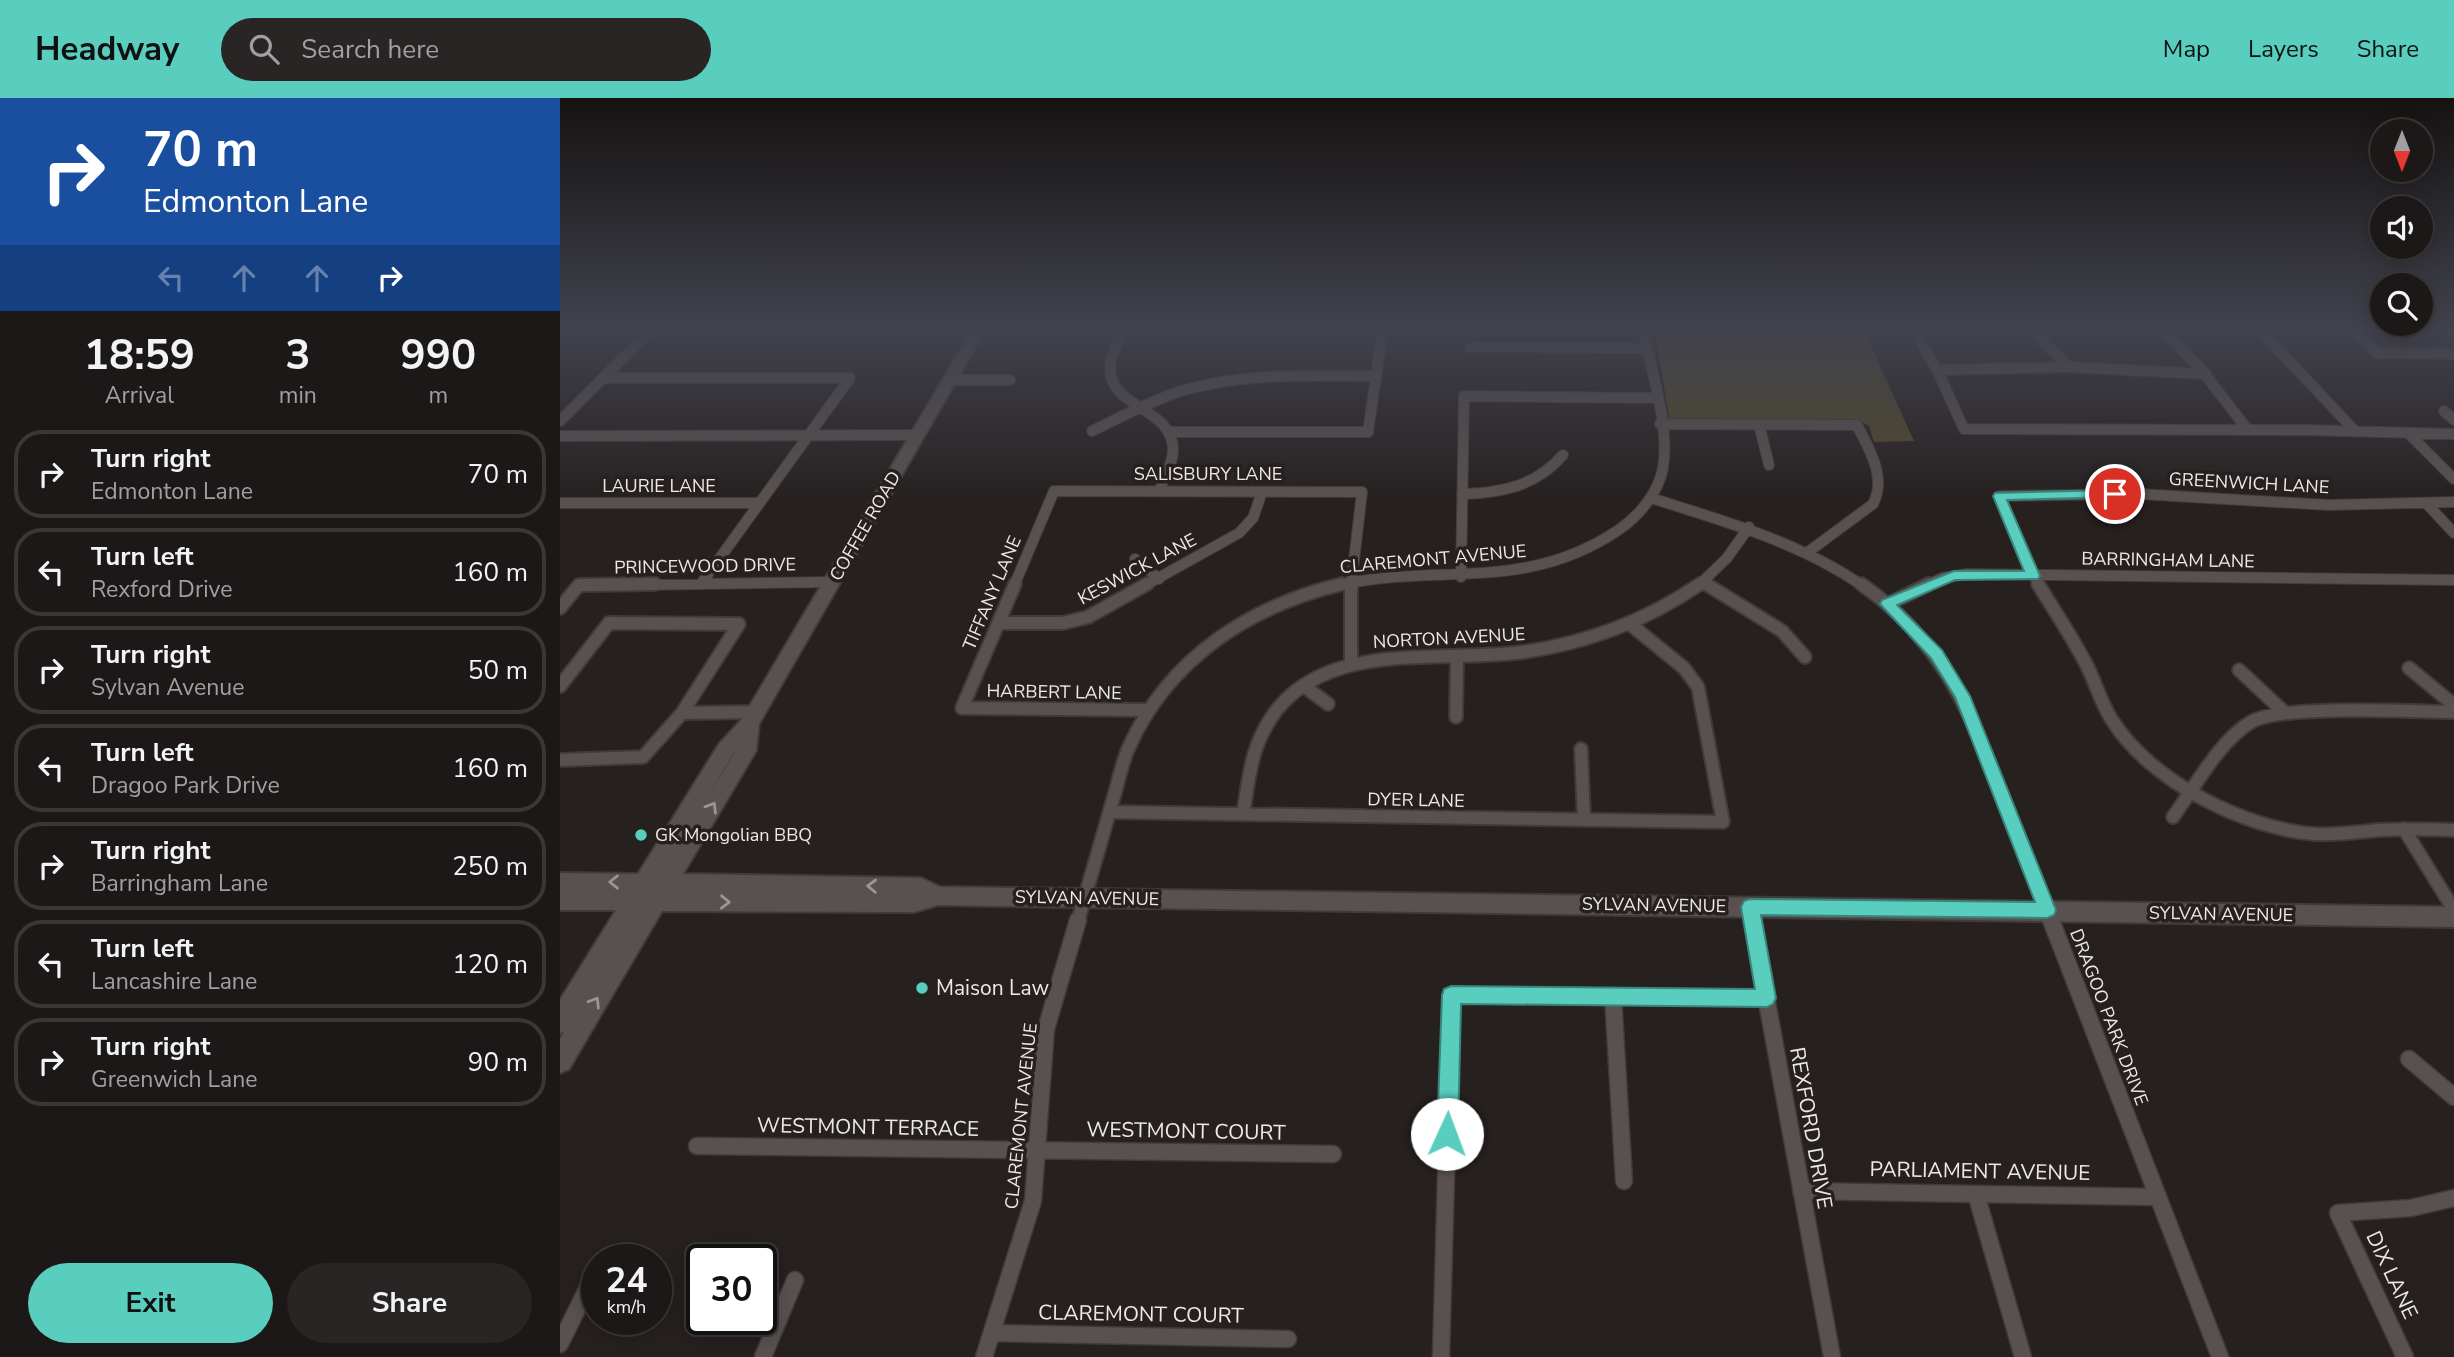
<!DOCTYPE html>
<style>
body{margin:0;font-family:"Nunito Sans",sans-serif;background:#292524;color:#f1f3f6;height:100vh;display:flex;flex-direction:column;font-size:26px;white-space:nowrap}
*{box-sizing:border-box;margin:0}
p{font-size:23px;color:#a0a0a1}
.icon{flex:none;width:38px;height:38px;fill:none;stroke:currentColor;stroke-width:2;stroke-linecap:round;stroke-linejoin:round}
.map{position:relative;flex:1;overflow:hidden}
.drawer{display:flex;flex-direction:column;background:#1c1817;width:560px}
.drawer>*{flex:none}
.top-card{background:#1a4fa0;color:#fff;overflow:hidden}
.needle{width:46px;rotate:180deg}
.tools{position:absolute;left:1810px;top:21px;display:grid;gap:14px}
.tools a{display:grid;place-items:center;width:63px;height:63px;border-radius:50%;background:#1c1817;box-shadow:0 4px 18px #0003,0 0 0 2px #3a3736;font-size:35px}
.speed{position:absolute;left:21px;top:1146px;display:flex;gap:14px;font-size:35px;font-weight:700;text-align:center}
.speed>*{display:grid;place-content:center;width:91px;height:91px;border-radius:50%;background:#1c1817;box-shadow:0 4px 18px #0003,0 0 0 2px #3a3736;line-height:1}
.speed small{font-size:18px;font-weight:400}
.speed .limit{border:4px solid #111;border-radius:10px;background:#fff;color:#111}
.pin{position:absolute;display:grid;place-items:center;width:60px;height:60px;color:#fff;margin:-30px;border:4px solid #fff;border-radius:50%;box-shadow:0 2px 7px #0007}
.me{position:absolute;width:77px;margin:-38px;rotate:2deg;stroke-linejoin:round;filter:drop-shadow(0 0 5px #0008)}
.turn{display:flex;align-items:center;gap:24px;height:147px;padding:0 28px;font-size:32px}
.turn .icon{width:91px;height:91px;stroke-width:2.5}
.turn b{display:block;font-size:49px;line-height:60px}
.lanes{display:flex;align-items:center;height:66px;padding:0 28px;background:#0003;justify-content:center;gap:35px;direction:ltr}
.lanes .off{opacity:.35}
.eta{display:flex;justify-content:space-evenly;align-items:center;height:119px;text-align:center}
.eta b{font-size:42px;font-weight:700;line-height:49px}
.action{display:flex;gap:14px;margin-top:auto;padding:14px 28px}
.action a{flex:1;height:80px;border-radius:42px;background:#59cebf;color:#111;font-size:28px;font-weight:700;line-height:80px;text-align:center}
.action a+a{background:#292524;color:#f1f3f6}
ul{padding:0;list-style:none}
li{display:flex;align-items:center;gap:21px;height:88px;margin:0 14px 10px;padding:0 14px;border:4px solid #3a3736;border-radius:28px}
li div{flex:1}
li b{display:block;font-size:26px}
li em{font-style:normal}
header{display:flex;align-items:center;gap:42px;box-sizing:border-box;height:98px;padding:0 35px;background:#59cebf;color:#111}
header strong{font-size:33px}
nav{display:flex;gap:38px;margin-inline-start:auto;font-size:24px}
.search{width:490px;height:63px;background:#292524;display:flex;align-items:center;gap:18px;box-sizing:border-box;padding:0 24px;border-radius:38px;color:#a0a0a1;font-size:26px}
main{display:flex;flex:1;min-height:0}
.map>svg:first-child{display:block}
.green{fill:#514829}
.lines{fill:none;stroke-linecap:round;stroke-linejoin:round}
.minor-far2-casing{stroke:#403b3a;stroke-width:12}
.minor-far1-casing{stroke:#403b3a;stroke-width:16}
.minor-casing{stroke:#403b3a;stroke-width:19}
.secondary-casing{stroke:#403b3a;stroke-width:4}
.minor-far2{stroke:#58514f;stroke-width:10}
.minor-far1{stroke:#58514f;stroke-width:12}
.minor{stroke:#58514f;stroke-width:16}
.secondary{fill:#58514f;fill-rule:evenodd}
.oneway{stroke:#9b9594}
.route{fill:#59cebf;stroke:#3a867c;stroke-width:2}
.poi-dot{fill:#59cebf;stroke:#26201f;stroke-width:2.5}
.labels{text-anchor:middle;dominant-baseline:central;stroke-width:7;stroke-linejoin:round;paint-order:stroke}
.street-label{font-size:18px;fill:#ede9e8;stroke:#26201f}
.poi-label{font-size:18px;fill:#ede9e8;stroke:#26201f;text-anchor:start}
.near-poi-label{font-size:21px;fill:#ede9e8;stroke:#26201f;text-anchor:start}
.near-street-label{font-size:21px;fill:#ede9e8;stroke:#26201f}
</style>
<header>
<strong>Headway</strong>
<div class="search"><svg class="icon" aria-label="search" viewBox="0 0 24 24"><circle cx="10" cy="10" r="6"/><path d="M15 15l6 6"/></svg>Search here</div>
<nav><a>Map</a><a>Layers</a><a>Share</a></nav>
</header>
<main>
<section class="drawer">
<div class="top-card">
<div class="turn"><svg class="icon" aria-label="right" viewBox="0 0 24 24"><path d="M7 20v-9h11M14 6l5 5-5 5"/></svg><div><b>70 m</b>Edmonton Lane</div></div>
<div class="lanes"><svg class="icon off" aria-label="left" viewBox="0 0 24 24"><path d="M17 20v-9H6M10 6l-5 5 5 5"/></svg><svg class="icon off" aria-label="ahead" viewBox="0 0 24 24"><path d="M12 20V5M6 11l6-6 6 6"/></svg><svg class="icon off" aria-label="ahead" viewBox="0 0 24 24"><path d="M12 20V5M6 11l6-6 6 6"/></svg><svg class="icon" aria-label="right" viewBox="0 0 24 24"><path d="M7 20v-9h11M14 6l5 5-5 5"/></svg></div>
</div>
<div class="eta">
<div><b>18:59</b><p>Arrival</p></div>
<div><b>3</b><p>min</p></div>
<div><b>990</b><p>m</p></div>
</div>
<ul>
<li><svg class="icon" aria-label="right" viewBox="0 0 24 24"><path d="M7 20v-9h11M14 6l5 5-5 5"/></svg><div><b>Turn right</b><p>Edmonton Lane</p></div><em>70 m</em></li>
<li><svg class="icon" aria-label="left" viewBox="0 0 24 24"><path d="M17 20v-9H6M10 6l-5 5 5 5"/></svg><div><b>Turn left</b><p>Rexford Drive</p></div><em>160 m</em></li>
<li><svg class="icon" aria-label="right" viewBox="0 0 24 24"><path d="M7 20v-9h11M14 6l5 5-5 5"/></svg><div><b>Turn right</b><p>Sylvan Avenue</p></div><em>50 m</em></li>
<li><svg class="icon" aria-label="left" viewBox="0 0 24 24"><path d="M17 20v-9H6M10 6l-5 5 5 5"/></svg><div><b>Turn left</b><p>Dragoo Park Drive</p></div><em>160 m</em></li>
<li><svg class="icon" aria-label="right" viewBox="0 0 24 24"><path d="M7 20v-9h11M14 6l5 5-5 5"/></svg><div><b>Turn right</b><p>Barringham Lane</p></div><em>250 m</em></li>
<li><svg class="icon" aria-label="left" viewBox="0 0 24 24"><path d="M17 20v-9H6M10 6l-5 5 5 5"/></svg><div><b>Turn left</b><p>Lancashire Lane</p></div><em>120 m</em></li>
<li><svg class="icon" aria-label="right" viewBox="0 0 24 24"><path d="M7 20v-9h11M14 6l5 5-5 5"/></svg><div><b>Turn right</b><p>Greenwich Lane</p></div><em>90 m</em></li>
</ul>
<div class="action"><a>Exit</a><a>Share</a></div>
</section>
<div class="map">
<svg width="1894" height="1259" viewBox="0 0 1894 1259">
<rect width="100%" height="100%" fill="#26201f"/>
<path class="green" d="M1100 229H1157L1160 239H1307L1354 343 1314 344 1309 328 1298 322 1116 323 1109 320 1096 239H1102Z"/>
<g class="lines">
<defs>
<path id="minor-far2" d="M565 229C560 241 550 256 550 270 550 311 613 309 613 352 613 366 604 380 599 393
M1353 229 1377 272 1404 331 1747 332 1894 336
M1469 229 1509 269
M1599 229 1640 270 1688 332
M1697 229 1795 333
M1791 229 1817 255 1894 256
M0 231 318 229
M910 249 1086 250
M1377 272 1509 269 1646 276
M43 280H290
M390 282H450
M1884 313 1894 322
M0 323 92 231
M1100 326 1297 327C1309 351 1327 379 1313 406L1248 454
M1199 326 1209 367
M532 333C561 319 590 303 621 293 684 274 750 278 815 278
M610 334H808L823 229
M1848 335 1894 381
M0 338 358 337
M902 396C942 395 976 388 1003 357
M1091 400C1164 423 1239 444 1303 488
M0 405H198
M1866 405 1894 435
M575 461 599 481
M901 479 904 298 1095 300
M1143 484 1149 488
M141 486 290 280
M18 488 272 484
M454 488 494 393 802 394 791 488
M584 488 679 435 693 420 702 394
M775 488C876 464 962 496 1057 433 1078 419 1098 396 1103 370 1110 329 1091 270 1082 229
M1138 488 1167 460 1189 429
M1366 488 1382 480 1407 476 1894 482
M1479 488 1439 398 1580 396 1768 407 1894 404"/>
<path id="minor-far1" d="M455 486 402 610 586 612
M791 486V566
M1146 486 1222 533 1245 559
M1301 486C1378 539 1409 610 1441 694 1458 737 1475 780 1491 823
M1478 486C1494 512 1511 537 1525 564 1535 582 1540 604 1552 622 1590 683 1685 731 1755 736 1776 737 1798 734 1819 732 1844 731 1869 731 1894 732
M1328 506 1369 486
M0 510 19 487 95 486
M438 525H503L528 519 587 486
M1849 570 1894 607
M1679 572 1725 615
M0 588 49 525 179 526 122 615 196 614
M744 588 768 606
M896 619 897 559
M1021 651 1024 722
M0 662 83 659 122 615
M550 714 1163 724 1138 589 1124 570 1070 526
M683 716C688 688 690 659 703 634 750 537 878 566 963 554 1028 545 1086 523 1140 486
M1613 719C1634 690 1660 642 1691 624 1722 606 1852 614 1894 614
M1844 731 1894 812
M1190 809 1193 823
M518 823C529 784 541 744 552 705 558 687 561 666 569 649 609 560 690 508 782 486"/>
<path id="minor" d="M1192 822 1272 1259
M1491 822 1660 1259
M1053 898 1064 1083
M1849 961 1894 999
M137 1048 773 1056
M1241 1093 1598 1099
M1416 1096 1463 1259
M433 1235 728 1241
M0 1246 34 1177
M203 1259 235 1182
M424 1259 473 1103 486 931 518 822
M881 1259 891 897 1207 900
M1845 1259 1778 1115 1851 1110 1894 1100"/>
<path id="secondary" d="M414 229H427L199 626 196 653 123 776 361 780 380 789 1894 809V829L378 807 354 814 102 813 9 971 0 975V941L4 934 0 935V902L56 812H0V775L78 776 159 646 182 621ZM175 654 141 710 173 656Z"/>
</defs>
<use href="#minor-far2" class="minor-far2-casing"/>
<use href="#minor-far1" class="minor-far1-casing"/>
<use href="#minor" class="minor-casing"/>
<use href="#secondary" class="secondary-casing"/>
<use href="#minor-far2" class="minor-far2"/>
<use href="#minor-far1" class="minor-far1"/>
<use href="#minor" class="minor"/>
<use href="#secondary" class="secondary"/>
</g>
<defs><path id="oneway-chevron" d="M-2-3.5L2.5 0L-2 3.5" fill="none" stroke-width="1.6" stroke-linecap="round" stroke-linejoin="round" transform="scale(1.75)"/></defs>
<g class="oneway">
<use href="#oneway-chevron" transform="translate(152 709) rotate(-59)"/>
<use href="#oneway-chevron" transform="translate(54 784) rotate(180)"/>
<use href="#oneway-chevron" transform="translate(312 788) rotate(-178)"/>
<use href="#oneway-chevron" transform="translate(165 804) rotate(1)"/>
<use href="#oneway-chevron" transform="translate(35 904) rotate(-58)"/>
</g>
<linearGradient id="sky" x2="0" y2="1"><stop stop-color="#151211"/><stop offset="0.57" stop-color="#41424d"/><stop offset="1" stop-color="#41424d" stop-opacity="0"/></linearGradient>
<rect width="1894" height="405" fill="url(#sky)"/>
<path class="route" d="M1555 392 1561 396 1559 399 1447 402 1480 478 1478 481 1395 482 1337 507 1382 552 1410 598 1496 812 1494 817 1487 820 1201 817 1216 900 1213 906 1207 909 901 906 898 1036 895 1044 887 1047 880 1044 877 1036 882 897 884 891 891 888 1195 891 1181 809 1184 803 1190 801 1475 804 1395 599 1371 560 1320 506 1322 502 1394 473H1464L1433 398 1435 395Z"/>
<g class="poi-dot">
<circle cx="81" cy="737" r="7"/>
<circle cx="362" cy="890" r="7"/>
</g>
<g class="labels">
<g class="street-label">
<text x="648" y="376">SALISBURY LANE</text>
<text transform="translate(1689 385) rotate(3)">GREENWICH LANE</text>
<text x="99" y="388">LAURIE LANE</text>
<text transform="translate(305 428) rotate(-60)">COFFEE ROAD</text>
<text transform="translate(873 461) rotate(-5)">CLAREMONT AVENUE</text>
<text transform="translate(1608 462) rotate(1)">BARRINGHAM LANE</text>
<text transform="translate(145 468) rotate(-1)">PRINCEWOOD DRIVE</text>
<text transform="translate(577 471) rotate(-28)">KESWICK LANE</text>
<text transform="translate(432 495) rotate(-67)">TIFFANY LANE</text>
<text transform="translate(889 540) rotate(-3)">NORTON AVENUE</text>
<text transform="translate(494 594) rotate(1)">HARBERT LANE</text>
<text transform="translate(856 702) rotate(1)">DYER LANE</text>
<text transform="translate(527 800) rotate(1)">SYLVAN AVENUE</text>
<text transform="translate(1094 807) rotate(1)">SYLVAN AVENUE</text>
<text transform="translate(1661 816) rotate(1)">SYLVAN AVENUE</text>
<text transform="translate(1549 919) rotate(69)">DRAGOO PARK DRIVE</text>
<text transform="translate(461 1018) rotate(-84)">CLAREMONT AVENUE</text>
</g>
<g class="poi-label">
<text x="95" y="737">GK Mongolian BBQ</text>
</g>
<g class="near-poi-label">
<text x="376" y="890">Maison Law</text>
</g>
<g class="near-street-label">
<text transform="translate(308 1029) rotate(1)">WESTMONT TERRACE</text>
<text transform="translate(1251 1030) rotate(80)">REXFORD DRIVE</text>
<text transform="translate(626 1033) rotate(1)">WESTMONT COURT</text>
<text transform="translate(1420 1073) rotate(1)">PARLIAMENT AVENUE</text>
<text transform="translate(1832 1177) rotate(65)">DIX LANE</text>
<text transform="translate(581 1216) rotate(1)">CLAREMONT COURT</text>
</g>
</g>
</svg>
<div class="tools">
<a><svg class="needle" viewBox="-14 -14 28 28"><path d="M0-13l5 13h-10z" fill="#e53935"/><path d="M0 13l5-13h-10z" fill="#a0a0a1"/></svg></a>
<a><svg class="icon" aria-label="sound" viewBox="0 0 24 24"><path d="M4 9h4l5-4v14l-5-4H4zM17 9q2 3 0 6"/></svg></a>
<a><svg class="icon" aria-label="search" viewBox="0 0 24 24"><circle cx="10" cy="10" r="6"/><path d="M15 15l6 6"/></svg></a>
</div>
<div class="speed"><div>24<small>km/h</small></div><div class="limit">30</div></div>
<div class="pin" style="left:1555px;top:396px;background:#d93025"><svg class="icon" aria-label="arrive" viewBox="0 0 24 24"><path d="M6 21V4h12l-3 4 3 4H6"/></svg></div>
<svg class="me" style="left:887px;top:1036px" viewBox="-20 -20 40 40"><circle r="19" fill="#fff"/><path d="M0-13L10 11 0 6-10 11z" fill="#59cebf"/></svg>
</div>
</main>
